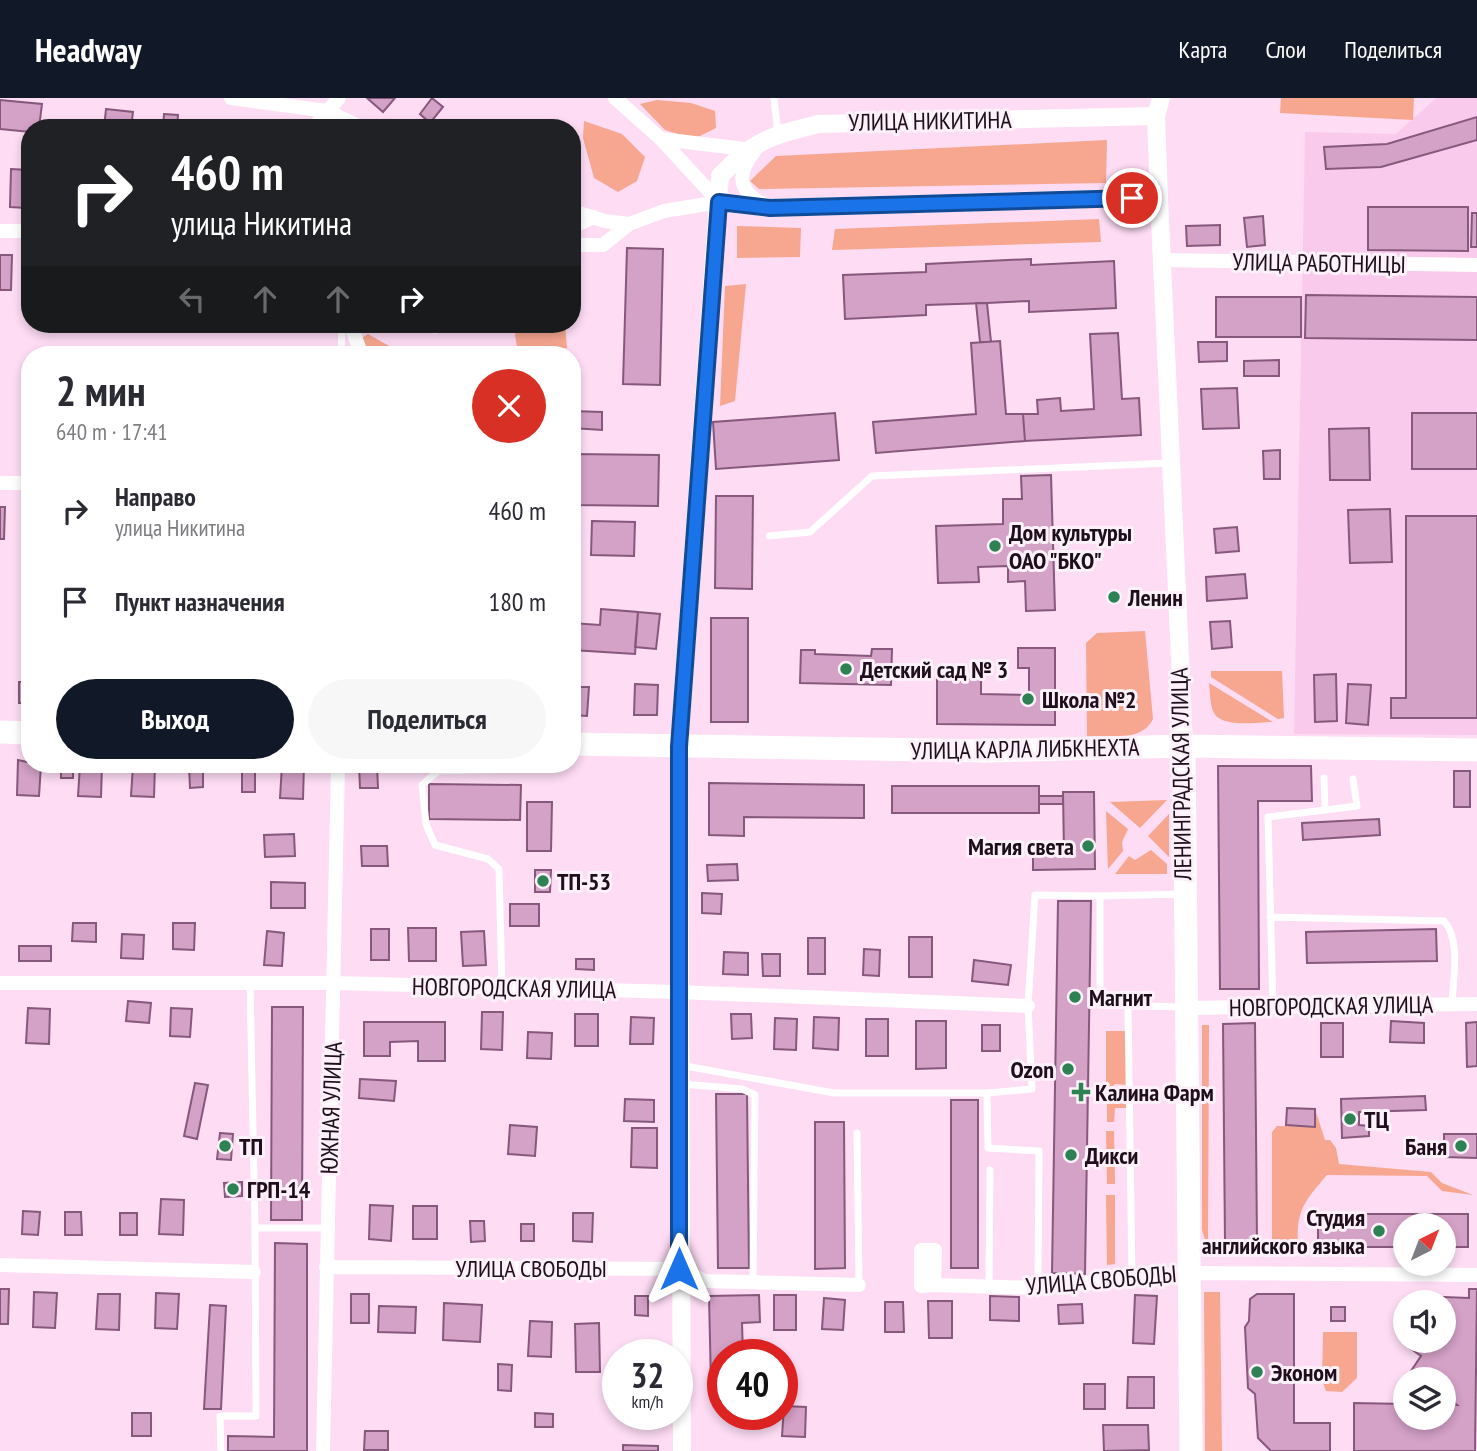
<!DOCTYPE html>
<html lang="ru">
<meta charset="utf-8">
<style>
body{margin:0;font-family:"PT Sans Narrow",sans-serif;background:#f7f7f7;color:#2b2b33;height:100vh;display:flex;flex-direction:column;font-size:26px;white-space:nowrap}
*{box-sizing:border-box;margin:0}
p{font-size:23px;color:#7c7c81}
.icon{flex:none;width:38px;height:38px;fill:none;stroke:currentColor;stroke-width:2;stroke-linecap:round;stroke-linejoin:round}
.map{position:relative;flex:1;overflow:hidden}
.sheet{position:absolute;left:21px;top:248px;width:560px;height:427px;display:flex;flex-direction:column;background:#fff;border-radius:28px;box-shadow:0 4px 10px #0003}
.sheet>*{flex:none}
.hud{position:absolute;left:21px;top:21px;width:560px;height:214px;border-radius:28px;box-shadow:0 4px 10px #0003;background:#202124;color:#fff;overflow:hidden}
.needle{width:46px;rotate:42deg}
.controls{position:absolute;left:1393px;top:1115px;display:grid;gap:14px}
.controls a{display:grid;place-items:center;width:63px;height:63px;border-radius:50%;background:#fff;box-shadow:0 4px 10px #0003;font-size:35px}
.speed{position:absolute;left:602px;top:1241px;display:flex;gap:14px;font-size:35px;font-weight:700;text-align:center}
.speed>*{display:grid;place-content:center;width:91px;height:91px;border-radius:50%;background:#fff;box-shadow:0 4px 10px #0003;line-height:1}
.speed small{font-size:18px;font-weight:400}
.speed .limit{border:10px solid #d22;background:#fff;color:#111}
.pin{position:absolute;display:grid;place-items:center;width:60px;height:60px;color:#fff;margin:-30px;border:4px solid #fff;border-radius:50%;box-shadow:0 2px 7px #0007}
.me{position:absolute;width:77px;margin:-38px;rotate:0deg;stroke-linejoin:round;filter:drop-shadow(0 0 5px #0008)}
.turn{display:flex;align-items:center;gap:24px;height:147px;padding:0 35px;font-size:32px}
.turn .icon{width:91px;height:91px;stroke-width:2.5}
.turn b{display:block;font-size:49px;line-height:60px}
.lanes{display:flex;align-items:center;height:66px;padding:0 35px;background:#0003;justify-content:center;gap:35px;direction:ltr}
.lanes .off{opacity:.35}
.round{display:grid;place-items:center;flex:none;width:74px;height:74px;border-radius:37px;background:#f7f7f7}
.summary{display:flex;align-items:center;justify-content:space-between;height:119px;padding:0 35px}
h1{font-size:42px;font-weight:600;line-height:52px}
.button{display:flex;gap:14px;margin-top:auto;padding:14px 35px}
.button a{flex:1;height:80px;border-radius:42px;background:#111827;color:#fff;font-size:28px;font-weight:600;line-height:80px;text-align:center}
.button a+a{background:#f7f7f7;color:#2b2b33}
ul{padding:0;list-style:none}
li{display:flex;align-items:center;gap:21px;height:91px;padding:0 35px}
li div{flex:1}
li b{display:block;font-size:26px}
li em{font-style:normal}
header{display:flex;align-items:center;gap:42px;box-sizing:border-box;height:98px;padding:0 35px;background:#111827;color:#fff}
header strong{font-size:33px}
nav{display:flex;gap:38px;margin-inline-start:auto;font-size:24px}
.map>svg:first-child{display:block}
.built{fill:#facaed}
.green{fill:#f7a690}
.building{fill:#d4a1c7;stroke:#86587b;stroke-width:2}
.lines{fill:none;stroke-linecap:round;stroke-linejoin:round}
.service{stroke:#fff;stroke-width:7}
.minor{stroke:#fff;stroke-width:14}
.tertiary{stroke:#fff;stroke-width:18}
.primary{stroke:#fff;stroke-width:23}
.route-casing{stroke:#114b97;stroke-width:18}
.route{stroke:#1a73e8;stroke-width:12}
.poi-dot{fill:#2e8153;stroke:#fcf1f9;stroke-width:2.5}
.labels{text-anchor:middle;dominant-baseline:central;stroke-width:6;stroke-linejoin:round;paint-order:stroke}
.street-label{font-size:24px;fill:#200e1c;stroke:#fcf1f9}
.poi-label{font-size:24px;font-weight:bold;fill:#200e1c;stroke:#fcf1f9;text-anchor:start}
</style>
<header>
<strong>Headway</strong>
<nav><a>Карта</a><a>Слои</a><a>Поделиться</a></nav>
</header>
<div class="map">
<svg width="1477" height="1353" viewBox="0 0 1477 1353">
<rect width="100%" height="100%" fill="#fddcf4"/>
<path class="built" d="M1436 0H1477V637L1294 636 1305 34 1396 36Z"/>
<path class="green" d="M1281 0H1414L1413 22 1280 15Z
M657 2 691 5 715 13 716 30 694 41 665 32 640 6Z
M584 23 622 36 645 59 637 83 618 94 594 80 583 40Z
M1107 42 1106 85 759 91 750 83 776 58Z
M1099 121 1101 144 832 152 835 131Z
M737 128 801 130 800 159 737 160Z
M746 186 735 303 720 308 725 188Z
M519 226H565L567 250 518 255 515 237Z
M368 236 405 257H366L360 241Z
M1145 533 1153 621C1142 644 1109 638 1087 638L1086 545 1097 535Z
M1211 573H1282L1284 620 1278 621 1211 579Z
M1209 585 1273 624C1258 624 1220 631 1213 613 1210 605 1210 594 1209 585Z
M1167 702 1140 730 1110 704Z
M1106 713 1128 731 1122 744 1123 753 1108 771Z
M1169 716V759L1148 738Z
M1151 752 1167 766V776H1115L1129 758 1135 762Z
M1202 927H1209L1208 1152 1202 1132Z
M1106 933H1129L1128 987 1115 986 1106 997Z
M1115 995 1128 996V1010H1115L1114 1024H1107V1006Z
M1315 1011 1325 1042H1330L1336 1050 1339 1066 1431 1074 1442 1085 1473 1097 1442 1093 1427 1078 1327 1077C1302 1106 1296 1113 1298 1152L1290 1157 1272 1156V1034L1277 1028 1314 1029Z
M1106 1033H1114L1115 1086H1107Z
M1106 1097H1115V1166L1107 1167Z
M1204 1194H1220L1222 1353H1205Z
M1323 1234H1357V1280L1342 1294 1326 1293 1322 1282Z"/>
<path class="building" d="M367 0H395L383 14Z
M432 0 443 9 430 25 420 16Z
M0 2 42 6 39 30H30V34L0 31Z
M106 11 133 14 131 30H104Z
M164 16 178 17 177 30H163Z
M1477 19V42L1381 69 1326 71 1324 49 1387 46Z
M11 71 28 72 26 110 10 109Z
M1368 109H1468V153L1368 152Z
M1472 115H1477V149H1471Z
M1263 118 1265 147 1247 149 1244 120Z
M1220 127V147L1187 148 1186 128Z
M627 150 663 151 660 287 623 286Z
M0 157H12L11 192H0Z
M1031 161V167L1114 163 1116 210 1029 214V203L987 205 926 207V217L845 221 843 177 926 174V166Z
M1306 197 1477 199V242L1305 240Z
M1216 199H1301V239H1216Z
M976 205H987L991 244H980Z
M285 226H321V232L286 234Z
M1118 235 1122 301 1139 300 1141 337 1025 343 1023 316H1038L1037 302 1060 300 1061 313 1094 311 1090 236Z
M1000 243 1006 316H1023L1025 343 876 355 873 324 976 316 971 245Z
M1198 244H1227V263L1199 264Z
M1279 262V278H1244V263Z
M1237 290 1239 330 1203 331 1201 291Z
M572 313 602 314V332L572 330Z
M835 315 839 362 716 371 713 324Z
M1412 315H1477V371H1412Z
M26 324 30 325V357H24Z
M1369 330 1370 382H1330L1329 331Z
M1280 352V381H1264L1263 353Z
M572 356 659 357 658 408 572 407Z
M1051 377 1055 512 1026 513 1025 483 1008 484V468L978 469 979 484 938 485 936 428 1003 426V401H1022L1021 378Z
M716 398H753L752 491 715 490Z
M0 409H5L4 441H0Z
M1390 411 1392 464 1350 465 1348 412Z
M27 412H30V442H25Z
M1406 418H1477V620H1391V600H1406Z
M592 423 635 424 634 458 591 457Z
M1237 429 1239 453 1216 455 1214 431Z
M1245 476 1247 500 1207 503 1206 479Z
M601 511 638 514 635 556 572 552V525L600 527Z
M638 514 660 516 656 551 635 549Z
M711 520H748V624H711Z
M1230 523 1232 549 1212 551 1210 524Z
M1018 550H1055V627L937 626V581H981V596L1029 597V570H1018Z
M872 551H892L891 587 800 585 801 552H815V556L871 558Z
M1336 576 1337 623 1315 624 1314 577Z
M19 584H30V605H19Z
M635 586 658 587 657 617H634Z
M1348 586 1371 587 1368 627 1346 625Z
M572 589H589L587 618 572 617Z
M18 662 41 667 39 698 17 697Z
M61 667H73V680H61Z
M80 667H102L101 699 78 698Z
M133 667H155L154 699 131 698Z
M203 667V689L190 690 189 668Z
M255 667V694H242V668Z
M282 667H304L303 701 280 700Z
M359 667H377L378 690H360Z
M1218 668H1311L1312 703H1258L1259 891H1220Z
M1454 673H1470V709H1454Z
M709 685 864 687V720L744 719V738L709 737Z
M429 686 521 687 520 722 429 721Z
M892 688H1039V715H892Z
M1063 694H1094L1095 771 1033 772V755H1064Z
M1039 698H1063V706H1039Z
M527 704H552L551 753H527Z
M1379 721 1380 737 1303 742 1302 725Z
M294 736 295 758 265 759 264 737Z
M361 748H387L388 768H362Z
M737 766 738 782 708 783 707 767Z
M535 772H551L550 794H535Z
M271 784 305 785V810H271Z
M702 795 722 796 721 816 702 815Z
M1058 803H1091L1085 1176 1052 1175Z
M510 806H539V828H510Z
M73 825H96V844L72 843Z
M173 825H195L194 852 173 851Z
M408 830H436V863H409Z
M371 831H389V862H371Z
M1436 831 1437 863 1307 865 1306 834Z
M267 833 284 835 282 868 264 867Z
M484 833 486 867 463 868 461 834Z
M122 836 144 837 143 861 121 860Z
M909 839H932V879H909Z
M808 840H825V876H808Z
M19 848H51V863H19Z
M864 851 880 852 879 878 863 877Z
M724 854 748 855V877L723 876Z
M762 856H780V878H763Z
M576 861H594V872L576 871Z
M974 862 1011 867 1008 887 972 883Z
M128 903 151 905 149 925 126 923Z
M272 909H303L302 1122H271Z
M28 910 50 911 49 946 26 945Z
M171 910 192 911 190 939 170 938Z
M482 914H503L502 952 481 951Z
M575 916H598V948H575Z
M731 916H751L752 940 732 941Z
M631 919 654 920 653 946H630Z
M814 919 839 920 838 952 813 950Z
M775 920 797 921 796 952 774 951Z
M866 921H888V958H866Z
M916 923H946V970L916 971Z
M1391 923 1424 925V945L1390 944Z
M364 924H445V963H418V943L390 944V958H364Z
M1477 924V968L1467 969 1466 925Z
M1255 925 1257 1144 1225 1145 1223 926Z
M1321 925H1343V959H1321Z
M982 927H1000V953H982Z
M528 934 552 935 551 961 527 960Z
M360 981 396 983 394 1003 359 1000Z
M195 985 208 987 197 1041 184 1038Z
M716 996H747L749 1170H718Z
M1425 998 1426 1012 1359 1014V1027L1369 1028V1038L1342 1040 1341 1001Z
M625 1001 654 1002V1024L624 1023Z
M951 1002H978V1170H951Z
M1287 1010 1315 1011V1029L1286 1027Z
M815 1024H844L845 1170 815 1171Z
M510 1027 537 1029 535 1058 508 1056Z
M632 1030H657V1070L631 1069Z
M220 1035 233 1036 231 1062 217 1061Z
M1444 1036H1477V1060L1444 1059Z
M242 1084V1098L225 1099 224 1085Z
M161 1101 184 1102 183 1137 159 1136Z
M370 1107 393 1108 391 1143 369 1141Z
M413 1108H437V1141H413Z
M23 1113 40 1114 38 1137 22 1136Z
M65 1114H81L82 1137H65Z
M120 1115H137V1137H120Z
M573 1115H593L592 1144 573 1143Z
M1318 1116H1468V1149H1444V1127H1405V1149H1318Z
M470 1123H484L485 1143 471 1144Z
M521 1126H534V1143H521Z
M275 1145 307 1146V1353H228V1338L274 1339Z
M0 1191H9L8 1226H0Z
M1469 1191H1477L1475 1353H1354V1305L1405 1306V1320H1444V1307H1457L1444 1297V1281H1422L1411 1273 1421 1258 1407 1248 1411 1242H1444V1204H1418V1198L1469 1200Z
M34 1194 57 1195 55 1230 33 1229Z
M156 1195 179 1196 177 1231 155 1230Z
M98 1196H120L119 1232 96 1231Z
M351 1196H369V1225H351Z
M1257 1196H1294V1325H1330V1353H1271L1258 1340 1255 1296 1248 1290 1245 1229 1249 1223 1250 1201Z
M759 1197 760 1224 742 1225 743 1256H767H723V1286L711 1287 709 1198Z
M774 1197H796V1232H774Z
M1135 1197 1157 1198 1154 1246 1133 1245Z
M635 1198H648V1218L635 1217Z
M990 1198 1019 1199V1223L990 1222Z
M824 1200 845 1202 843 1232 822 1231Z
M928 1203H952V1240H929Z
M885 1204H903L904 1234H885Z
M444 1205 482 1207 480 1244 443 1242Z
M1082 1206 1083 1225 1059 1226 1058 1207Z
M210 1207 226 1208 221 1311H204Z
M379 1208 416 1209 415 1235 378 1234Z
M1331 1209H1345V1223H1331Z
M530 1223 552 1224 551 1259 528 1258Z
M599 1225 600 1274H576L575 1226Z
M498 1266 512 1267 511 1293 498 1292Z
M1128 1279H1154V1310H1127Z
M1084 1286H1105V1311H1084Z
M784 1308 806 1309 805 1339 782 1338Z
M132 1315H151V1338H132Z
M535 1315 553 1316V1329H535Z
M1103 1327H1148L1149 1352 1104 1353Z
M365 1333H388V1352H364Z
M623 1347 658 1348V1353H623Z"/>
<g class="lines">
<path class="service" d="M774 0 778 36
M341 257 342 226
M769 438 810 434 872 378 1169 365
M1325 712 1357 708 1353 681
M1270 819 1444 823C1461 841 1453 882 1452 906
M250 885 255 1130
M502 890 499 771 488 761 435 747 426 726 422 687 438 673 516 671V667
M1128 908 1132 1180
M1183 909 1100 907V798L1184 796
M1273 909 1268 719 1325 712 1324 680
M680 967 834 995H987L988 1050 1039 1053 1038 1190
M682 986 742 991 755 997 753 1184
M987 995 1032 991 1028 908 1035 797 1100 798
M857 1035 859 1186
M989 1188 990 1072
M221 1353 220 1318H256L255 1130H327"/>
<path class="minor" d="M231 0 327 13 363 30
M615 0 661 41 719 104
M313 30 339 0
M661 41 745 51
M754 54C735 77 739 96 768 108
M572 113 605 123 629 126 664 113 719 104
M572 129 594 119
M0 133H30
M572 147H603L629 126
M1161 162 1477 167
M350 226 362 257
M435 229 438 226
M0 385H30
M0 885H335L678 894 1028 908
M1186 910 1477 906
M0 1167 254 1174
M326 1169 679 1171 705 1183 859 1187
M934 1187 921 1188V1152H935L934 1187 1038 1190 1189 1175 1477 1177
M323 1353 338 667"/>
<path class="tertiary" d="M1161 0 1156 18 1159 99 1184 648
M719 104 770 110 1159 99
M682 1353 679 649 720 78C754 42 771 38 818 26L1156 18"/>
<path class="primary" d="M0 634 30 635
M572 646 989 653 1184 648 1477 652
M1184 648 1191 1353"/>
</g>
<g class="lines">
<defs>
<path id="route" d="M679 1171V649L719 104 770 110 1132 100"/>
</defs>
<use href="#route" class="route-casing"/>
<use href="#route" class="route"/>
</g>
<g class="poi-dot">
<circle cx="995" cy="448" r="7"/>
<circle cx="1114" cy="499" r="7"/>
<circle cx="846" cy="571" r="7"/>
<circle cx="1028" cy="601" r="7"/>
<circle cx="1088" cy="748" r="7"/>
<circle cx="543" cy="783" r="7"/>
<circle cx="1075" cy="899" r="7"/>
<circle cx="1068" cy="971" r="7"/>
<path d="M1077.5 983.5h7v7h7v7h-7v7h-7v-7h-7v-7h7z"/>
<circle cx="1350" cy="1021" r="7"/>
<circle cx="225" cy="1048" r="7"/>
<circle cx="1461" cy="1048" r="7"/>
<circle cx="1071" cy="1057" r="7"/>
<circle cx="233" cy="1091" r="7"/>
<circle cx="1379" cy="1133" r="7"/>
<circle cx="1257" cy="1274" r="7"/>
</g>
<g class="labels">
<g class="street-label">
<text transform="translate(930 23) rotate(-1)">УЛИЦА НИКИТИНА</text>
<text transform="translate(1319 165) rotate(1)">УЛИЦА РАБОТНИЦЫ</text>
<text transform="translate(1025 651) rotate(-1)">УЛИЦА КАРЛА ЛИБКНЕХТА</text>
<text transform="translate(1181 676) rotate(-91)">ЛЕНИНГРАДСКАЯ УЛИЦА</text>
<text transform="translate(514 890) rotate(1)">НОВГОРОДСКАЯ УЛИЦА</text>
<text transform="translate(1331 908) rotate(-1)">НОВГОРОДСКАЯ УЛИЦА</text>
<text transform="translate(331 1010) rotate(-88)">ЮЖНАЯ УЛИЦА</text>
<text x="531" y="1170">УЛИЦА СВОБОДЫ</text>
<text transform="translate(1101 1182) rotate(-5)">УЛИЦА СВОБОДЫ</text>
</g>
<g class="poi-label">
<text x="1009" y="434">Дом культуры<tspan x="1009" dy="28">ОАО "БКО"</tspan></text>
<text x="1128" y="499">Ленин</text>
<text x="860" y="571">Детский сад № 3</text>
<text x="1042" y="601">Школа №2</text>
<text x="1074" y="748" text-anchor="end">Магия света</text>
<text x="557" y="783">ТП-53</text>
<text x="1089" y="899">Магнит</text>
<text x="1054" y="971" text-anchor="end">Ozon</text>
<text x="1095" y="994">Калина Фарм</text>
<text x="1364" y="1021">ТЦ</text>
<text x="239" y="1048">ТП</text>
<text x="1447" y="1048" text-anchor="end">Баня</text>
<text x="1085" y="1057">Дикси</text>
<text x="247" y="1091">ГРП-14</text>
<text x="1365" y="1119" text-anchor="end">Студия<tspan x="1365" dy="28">английского языка</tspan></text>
<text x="1271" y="1274">Эконом</text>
</g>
</g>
</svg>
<div class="controls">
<a><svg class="needle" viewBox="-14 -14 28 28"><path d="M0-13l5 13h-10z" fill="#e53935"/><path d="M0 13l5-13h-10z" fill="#7c7c81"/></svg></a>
<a><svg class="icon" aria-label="sound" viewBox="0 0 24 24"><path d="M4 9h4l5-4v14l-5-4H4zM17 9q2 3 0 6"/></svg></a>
<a><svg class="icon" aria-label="layers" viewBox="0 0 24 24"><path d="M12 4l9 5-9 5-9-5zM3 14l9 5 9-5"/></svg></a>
</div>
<div class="speed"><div>32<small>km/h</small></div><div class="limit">40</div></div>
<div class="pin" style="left:1132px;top:100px;background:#d93025"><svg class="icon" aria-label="arrive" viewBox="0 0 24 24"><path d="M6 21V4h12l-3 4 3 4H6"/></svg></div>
<svg class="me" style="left:679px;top:1171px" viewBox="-20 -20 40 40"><path d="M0-17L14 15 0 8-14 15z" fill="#1a73e8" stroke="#fff" stroke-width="4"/></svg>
<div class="hud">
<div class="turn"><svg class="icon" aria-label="right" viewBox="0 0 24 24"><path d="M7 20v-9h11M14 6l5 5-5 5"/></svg><div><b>460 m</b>улица Никитина</div></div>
<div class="lanes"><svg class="icon off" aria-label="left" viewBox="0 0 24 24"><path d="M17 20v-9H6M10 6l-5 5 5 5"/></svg><svg class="icon off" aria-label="ahead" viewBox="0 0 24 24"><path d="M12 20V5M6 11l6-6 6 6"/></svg><svg class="icon off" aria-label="ahead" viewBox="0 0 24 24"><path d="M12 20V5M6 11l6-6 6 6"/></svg><svg class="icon" aria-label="right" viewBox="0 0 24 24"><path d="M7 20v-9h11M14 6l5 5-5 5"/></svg></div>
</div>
<section class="sheet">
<div class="summary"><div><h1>2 мин</h1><p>640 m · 17:41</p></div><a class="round" style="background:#d93025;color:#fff"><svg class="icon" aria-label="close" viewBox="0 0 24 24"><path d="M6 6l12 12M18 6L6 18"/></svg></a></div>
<ul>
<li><svg class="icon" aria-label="right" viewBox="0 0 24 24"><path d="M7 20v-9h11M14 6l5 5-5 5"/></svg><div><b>Направо</b><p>улица Никитина</p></div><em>460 m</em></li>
<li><svg class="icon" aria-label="arrive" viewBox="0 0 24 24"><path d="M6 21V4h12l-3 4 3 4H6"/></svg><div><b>Пункт назначения</b></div><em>180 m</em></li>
</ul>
<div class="button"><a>Выход</a><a>Поделиться</a></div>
</section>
</div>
